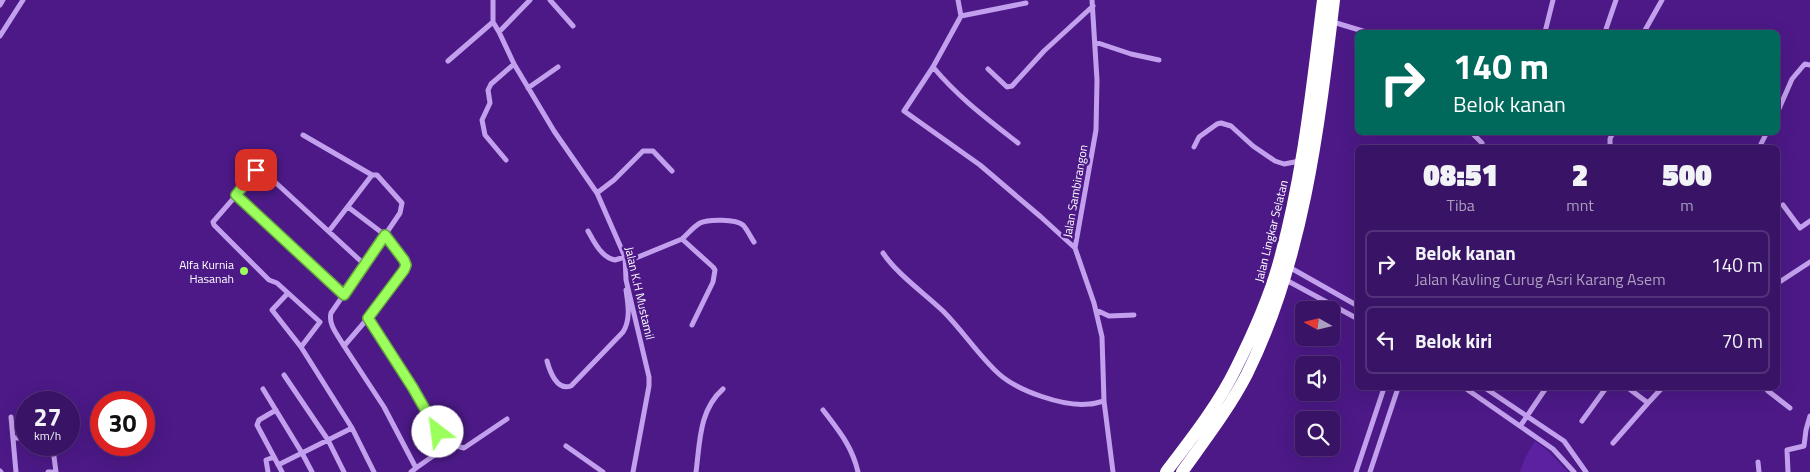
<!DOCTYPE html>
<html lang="id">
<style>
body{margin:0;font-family:"Titillium Web",sans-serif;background:#401c6b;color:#f1f3f6;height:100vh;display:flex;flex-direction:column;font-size:19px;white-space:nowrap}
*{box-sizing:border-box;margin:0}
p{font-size:16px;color:#ab9ebf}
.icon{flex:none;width:28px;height:28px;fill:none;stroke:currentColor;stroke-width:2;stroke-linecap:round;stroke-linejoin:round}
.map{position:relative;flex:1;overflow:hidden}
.sheet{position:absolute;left:1355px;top:145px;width:425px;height:245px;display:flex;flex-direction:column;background:#391365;border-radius:8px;box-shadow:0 5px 20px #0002,0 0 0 1px #533279}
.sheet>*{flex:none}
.banner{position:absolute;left:1355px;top:30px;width:425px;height:105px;border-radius:8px;box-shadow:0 5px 20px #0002,0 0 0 1px #533279;background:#00695c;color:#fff;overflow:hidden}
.needle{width:32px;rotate:278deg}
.fabs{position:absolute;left:1295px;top:301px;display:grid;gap:10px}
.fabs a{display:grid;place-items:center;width:45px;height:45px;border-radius:8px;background:#391365;box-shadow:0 5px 20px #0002,0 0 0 1px #533279;font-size:25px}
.speed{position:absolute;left:15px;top:391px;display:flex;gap:10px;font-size:25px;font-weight:700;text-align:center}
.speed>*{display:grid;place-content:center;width:65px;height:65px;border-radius:50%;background:#391365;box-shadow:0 5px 20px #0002,0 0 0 1px #533279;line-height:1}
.speed small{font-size:12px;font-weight:400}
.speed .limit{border:8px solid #d22;background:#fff;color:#111}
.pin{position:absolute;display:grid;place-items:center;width:42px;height:42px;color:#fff;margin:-21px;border-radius:10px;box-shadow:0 2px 8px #0006}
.me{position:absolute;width:55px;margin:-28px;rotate:330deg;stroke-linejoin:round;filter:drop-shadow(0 0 4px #0008)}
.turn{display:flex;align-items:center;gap:18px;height:105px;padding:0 15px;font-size:22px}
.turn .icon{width:65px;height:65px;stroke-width:2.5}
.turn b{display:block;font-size:35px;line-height:42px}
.eta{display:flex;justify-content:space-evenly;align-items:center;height:85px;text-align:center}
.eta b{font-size:30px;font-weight:800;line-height:35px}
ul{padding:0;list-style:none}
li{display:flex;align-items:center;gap:15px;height:68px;margin:0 10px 8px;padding:0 5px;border:2px solid #533279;border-radius:8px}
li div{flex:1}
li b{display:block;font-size:19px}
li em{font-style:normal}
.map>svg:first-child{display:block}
.green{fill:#5b21a1}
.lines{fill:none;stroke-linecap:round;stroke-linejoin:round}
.street{stroke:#c3a0ed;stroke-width:5}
.highway{stroke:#fff;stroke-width:12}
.route-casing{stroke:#65a63c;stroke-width:12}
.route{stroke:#9bff5c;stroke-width:9}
.poi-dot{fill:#9bff5c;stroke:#4c1987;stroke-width:2}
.labels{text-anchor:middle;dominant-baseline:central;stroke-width:5;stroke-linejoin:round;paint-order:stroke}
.street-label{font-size:12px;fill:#fff;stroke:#4c1987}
.poi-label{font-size:12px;fill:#fff;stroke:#4c1987;text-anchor:end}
</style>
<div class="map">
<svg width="1810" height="472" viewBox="0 0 1810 472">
<rect width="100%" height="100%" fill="#4c1987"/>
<path class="green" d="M1535 441 1547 450 1568 472H1520L1525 458Z"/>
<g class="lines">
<path class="street" d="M493 0V22L499 32 514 64 554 131 597 193 625 257 626 280 649 377V386L633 472
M550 0 573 26
M958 0 961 16
M1092 0 1097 80 1096 130 1075 248 1094 303 1102 337 1104 401 1113 472
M1026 3 961 16 933 67 904 111 980 165 1041 217 1075 248
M0 5 3 0
M1333 22 1366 32
M499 32 530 0
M1545 32 1553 0
M1605 32 1616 0
M1644 32 1662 0
M0 36 23 0
M1095 42 1131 54 1159 60
M448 61 493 22
M933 67C959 98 986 118 1018 143
M988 69 1007 87 1012 86 1044 51 1093 6
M528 88 558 67
M1778 111 1792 79 1803 66 1805 64 1810 65
M1471 132 1482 143
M303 135 372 175
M1761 144 1767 132
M1194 147 1199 137 1217 124 1221 123 1231 126 1253 146 1275 161 1284 164 1300 161
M1610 148V139L1613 132
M506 160 485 135 482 120 490 103 488 90 491 84 514 64
M597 193 614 180 643 151H653L672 171
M236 195 344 295
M1783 205 1800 228 1810 221
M329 231 372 175H377L402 203 400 213 385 235 404 260 406 265 404 270 368 318 344 346C338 335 328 325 331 313L385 235 348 207
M588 231C594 242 602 258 615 260L625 257
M682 239C688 234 693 227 700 223 708 219 736 219 743 225 747 229 750 236 754 242
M883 253C897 274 924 293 943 311 963 331 979 356 999 374 1018 391 1064 407 1089 404 1094 404 1099 402 1104 401
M626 262 682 239 713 267 715 270 713 282 692 325
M1289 267 1358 306
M1286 280 1358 319
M1778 283 1810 262
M288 293 272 310 301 347 320 322
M1096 310 1109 316 1134 315
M368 318 413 388 446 447
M320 322 277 283 269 280 214 225 213 222 259 169 262 170 365 265
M344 346 384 407 416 468 411 472
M301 347 352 428
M547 361C550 372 557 391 571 386L623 332C631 319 628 304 626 290
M284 375 328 440 344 472
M1465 388 1553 449 1574 472
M1485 388 1564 441 1586 472
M1766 388 1768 391 1790 408
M263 389 302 453 312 472
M1648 403 1662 388
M276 410 259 420 257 425 282 472
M823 410C839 431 852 446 858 472
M11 417 16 472
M1582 421 1606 388
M1521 425 1546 388
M14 438H26
M1613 443 1648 403 1628 388
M566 446 603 472
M53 449 56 472
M1758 462 1759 472
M278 465 352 428 374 472
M416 468 446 447 453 445 464 448 507 419
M0 471 1 472
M48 472H52
M268 472 266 460 274 457
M696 472C700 442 699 410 723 389
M1356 472 1384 388
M1370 472 1398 388
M1788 472 1787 450 1804 446 1806 430 1810 416"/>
<path class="highway" d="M1166 472C1191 439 1218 405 1236 368 1253 334 1269 299 1279 262 1303 177 1312 88 1323 0
M1182 472C1204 441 1229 409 1247 374 1304 259 1319 126 1334 0"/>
</g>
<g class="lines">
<defs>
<path id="route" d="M256 170 236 195 344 295 385 235 404 260 406 265 404 270 368 318 413 388 438 432"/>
</defs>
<use href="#route" class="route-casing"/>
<use href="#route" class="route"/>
</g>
<circle class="poi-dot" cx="244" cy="271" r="5"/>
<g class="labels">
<g class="street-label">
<text transform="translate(1075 191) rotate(-80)">Jalan Sambirangon</text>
<text transform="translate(1271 231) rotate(-76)">Jalan Lingkar Selatan</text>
<text transform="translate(640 293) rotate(77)">Jalan K.H Mustamil</text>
</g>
<g class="poi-label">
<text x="234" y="264">Alfa Kurnia<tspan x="234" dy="14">Hasanah</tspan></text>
</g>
</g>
</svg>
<div class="fabs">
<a><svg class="needle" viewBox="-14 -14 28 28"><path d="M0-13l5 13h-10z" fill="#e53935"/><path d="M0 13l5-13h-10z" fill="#ab9ebf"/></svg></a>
<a><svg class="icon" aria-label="sound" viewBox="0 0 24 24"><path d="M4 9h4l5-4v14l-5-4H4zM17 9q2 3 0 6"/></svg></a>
<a><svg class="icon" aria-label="search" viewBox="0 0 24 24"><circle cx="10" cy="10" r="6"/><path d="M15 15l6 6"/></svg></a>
</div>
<div class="speed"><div>27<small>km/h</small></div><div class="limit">30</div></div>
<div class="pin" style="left:256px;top:170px;background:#d93025"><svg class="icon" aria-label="arrive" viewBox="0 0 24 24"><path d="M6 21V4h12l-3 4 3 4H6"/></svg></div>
<svg class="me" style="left:438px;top:432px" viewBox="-20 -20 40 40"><circle r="19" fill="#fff"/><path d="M0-13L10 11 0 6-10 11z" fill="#9bff5c"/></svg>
<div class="banner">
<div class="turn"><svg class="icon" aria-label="right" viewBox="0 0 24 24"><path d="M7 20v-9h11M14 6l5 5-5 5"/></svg><div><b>140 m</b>Belok kanan</div></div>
</div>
<section class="sheet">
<div class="eta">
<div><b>08:51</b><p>Tiba</p></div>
<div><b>2</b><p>mnt</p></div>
<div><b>500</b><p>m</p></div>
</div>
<ul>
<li><svg class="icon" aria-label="right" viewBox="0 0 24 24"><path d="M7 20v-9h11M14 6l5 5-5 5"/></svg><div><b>Belok kanan</b><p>Jalan Kavling Curug Asri Karang Asem</p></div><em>140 m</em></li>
<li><svg class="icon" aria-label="left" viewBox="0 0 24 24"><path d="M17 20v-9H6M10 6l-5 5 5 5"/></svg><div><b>Belok kiri</b></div><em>70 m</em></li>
</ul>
</section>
</div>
